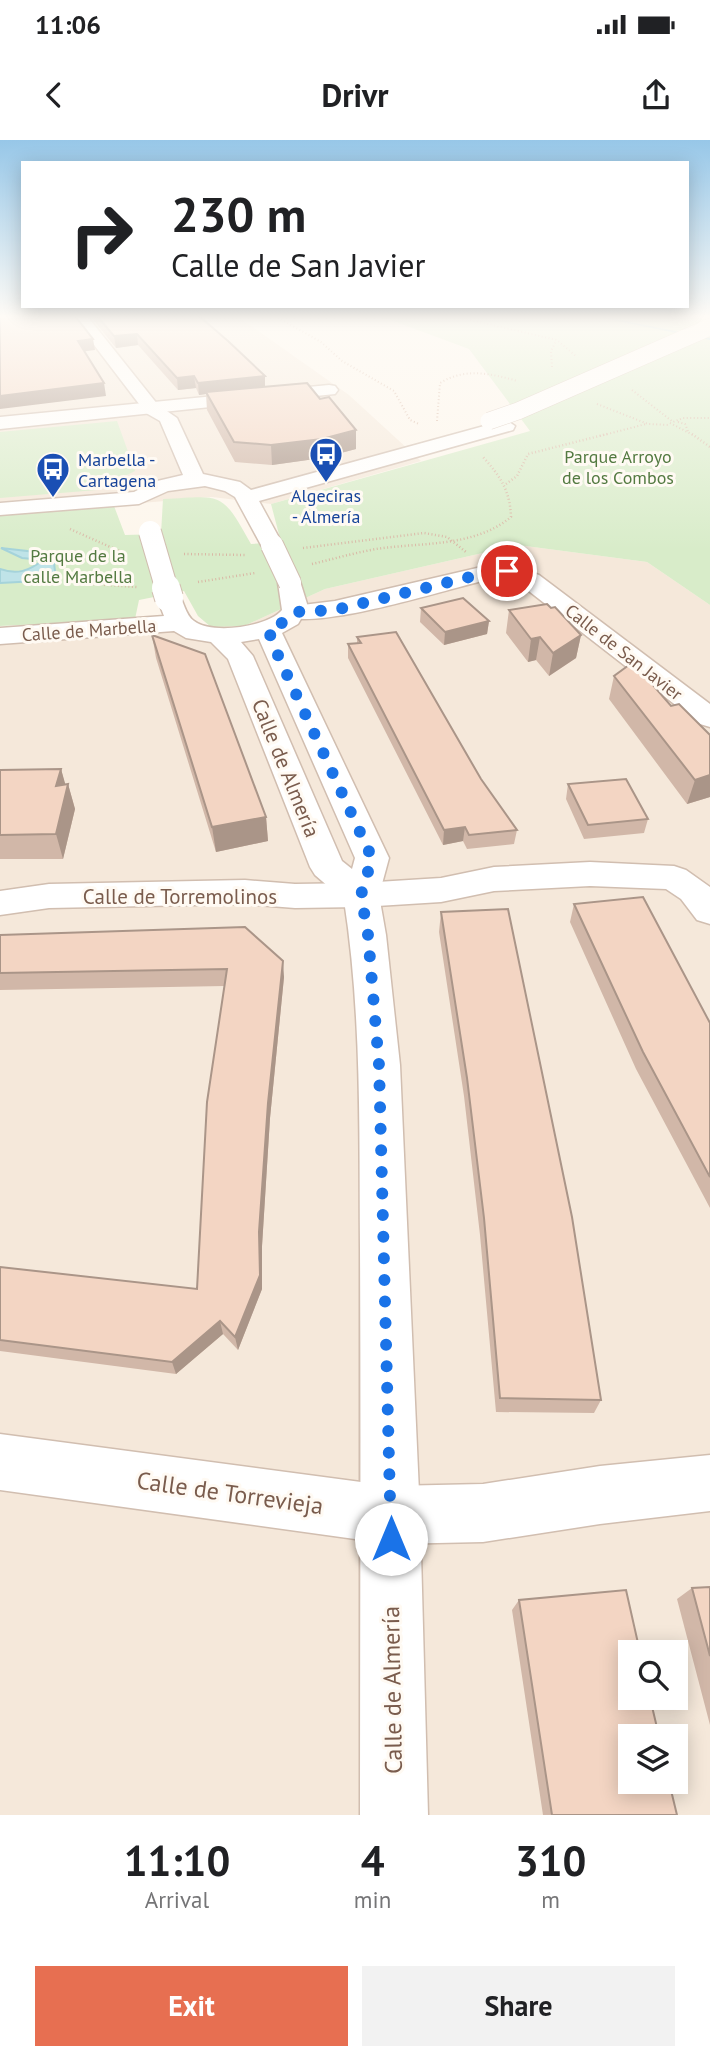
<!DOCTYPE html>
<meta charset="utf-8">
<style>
body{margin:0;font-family:"PT Sans",sans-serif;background:#f2f2f2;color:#202124;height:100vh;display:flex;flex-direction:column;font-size:26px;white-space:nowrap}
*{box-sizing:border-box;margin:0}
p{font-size:23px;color:#757577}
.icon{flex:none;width:38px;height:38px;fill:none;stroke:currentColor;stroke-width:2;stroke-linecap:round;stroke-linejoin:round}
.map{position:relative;height:1675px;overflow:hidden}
.drawer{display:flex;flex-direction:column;background:#fff;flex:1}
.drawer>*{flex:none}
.guide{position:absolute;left:21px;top:21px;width:668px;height:147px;border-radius:0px;box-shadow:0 4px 18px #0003;background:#fff;color:#202124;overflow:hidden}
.buttons{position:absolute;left:618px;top:1500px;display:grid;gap:14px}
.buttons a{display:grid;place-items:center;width:70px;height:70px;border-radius:0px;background:#fff;box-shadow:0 4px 18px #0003;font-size:35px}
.pin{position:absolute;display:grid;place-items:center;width:60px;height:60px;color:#fff;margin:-30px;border:4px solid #fff;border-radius:50%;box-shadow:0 2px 7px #0007}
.me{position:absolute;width:77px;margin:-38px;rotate:0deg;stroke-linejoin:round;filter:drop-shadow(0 0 5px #0008)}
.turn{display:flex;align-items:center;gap:24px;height:147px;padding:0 35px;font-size:32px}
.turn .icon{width:91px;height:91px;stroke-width:2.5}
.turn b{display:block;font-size:49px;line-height:60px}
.eta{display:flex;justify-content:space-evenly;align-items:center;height:119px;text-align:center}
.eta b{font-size:42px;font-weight:700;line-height:49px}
.primary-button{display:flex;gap:14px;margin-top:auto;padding:14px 35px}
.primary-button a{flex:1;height:80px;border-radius:0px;background:#e76f51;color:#fff;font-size:28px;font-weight:700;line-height:80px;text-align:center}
.primary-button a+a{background:#f2f2f2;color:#202124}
.status{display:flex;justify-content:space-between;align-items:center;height:49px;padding:0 35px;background:#fff;direction:ltr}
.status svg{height:19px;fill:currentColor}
header{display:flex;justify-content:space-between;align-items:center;height:91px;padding:0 35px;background:#fff;font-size:32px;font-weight:700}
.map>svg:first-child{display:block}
.residential{fill:#f5e8da;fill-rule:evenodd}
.green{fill:#d8ecc9}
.water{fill:#bfe3e8;stroke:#a5d3da;stroke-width:2}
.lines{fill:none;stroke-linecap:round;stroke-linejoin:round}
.stream{fill:#a5d3da;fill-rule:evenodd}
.minor-casing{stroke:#d1beb0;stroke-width:3}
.tertiary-casing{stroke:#d1beb0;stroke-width:3}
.path-far1{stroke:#d9b8a5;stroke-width:2;stroke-dasharray:1 2.5;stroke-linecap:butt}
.path{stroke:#d9b8a5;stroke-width:2.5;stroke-dasharray:1 2.5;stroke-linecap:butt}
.minor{fill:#fff;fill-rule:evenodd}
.tertiary{fill:#fff;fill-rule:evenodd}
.tertiary-bridge-far2-casing{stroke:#d1beb0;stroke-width:18;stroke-linecap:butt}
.tertiary-bridge-far1-casing{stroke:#d1beb0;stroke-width:24;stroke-linecap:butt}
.tertiary-bridge-casing{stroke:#d1beb0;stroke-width:30;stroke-linecap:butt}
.tertiary-bridge-far2{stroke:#fff;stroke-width:17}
.tertiary-bridge-far1{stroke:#fff;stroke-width:22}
.tertiary-bridge{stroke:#fff;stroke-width:28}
.wall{fill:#d1b7a8}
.shaded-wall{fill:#aa9588}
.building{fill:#f3d5c3;stroke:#aa9588;stroke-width:2}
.route{stroke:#1a73e8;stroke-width:12;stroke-dasharray:0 21.6}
.labels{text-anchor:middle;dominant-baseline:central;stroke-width:6;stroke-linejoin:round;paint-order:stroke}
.far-park-label{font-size:18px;fill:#537a41;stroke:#fffaf3}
.far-transit-label{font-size:18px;fill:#164399;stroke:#fffaf3;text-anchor:start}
.far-street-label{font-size:18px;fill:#7a5c4d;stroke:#fffaf3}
.street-label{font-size:21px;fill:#7a5c4d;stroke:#fffaf3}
.near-street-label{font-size:24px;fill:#7a5c4d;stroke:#fffaf3}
</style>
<div class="status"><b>11:06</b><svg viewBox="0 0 49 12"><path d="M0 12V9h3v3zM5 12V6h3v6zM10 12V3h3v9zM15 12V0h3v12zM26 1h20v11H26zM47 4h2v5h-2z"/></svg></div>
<header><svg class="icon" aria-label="back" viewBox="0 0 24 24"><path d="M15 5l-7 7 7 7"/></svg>Drivr<svg class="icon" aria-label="share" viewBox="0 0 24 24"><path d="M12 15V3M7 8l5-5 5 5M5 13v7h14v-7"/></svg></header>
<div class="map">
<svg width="710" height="1675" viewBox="0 0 710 1675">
<rect width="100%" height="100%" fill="#fdf6ec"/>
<path class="residential" d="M0 176H237L349 255 421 321 271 364 212 357 0 375Z
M518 405 647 422 710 465V1675H0V489L244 486 325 449ZM630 1512H676V1558H630ZM630 1596H676V1642H630Z"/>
<path class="green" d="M364 176H694L710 181V465L647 422 518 405 325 449 244 486 211 487 198 476 184 451 139 460 135 479 0 486V375L114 366 125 395 161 394 163 359C222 356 221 350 251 404L281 402 271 364 530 291 469 209 388 179Z
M117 281 135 331 97 350 0 358V292Z"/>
<path class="water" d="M1 408 53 414 56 440 0 443V429C17 435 29 431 43 420L22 418Z"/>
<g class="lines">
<path class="stream" d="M593 176H600L710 198V200Z"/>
<defs>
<path id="minor" d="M329 245 335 246 338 250 335 254 0 289V277Z
M507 424 539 435 710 564V587L700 584 521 445 504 438 490 439C444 450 327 488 286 477L282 472 286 467 335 461 490 425Z
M590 722 674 726 686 730 710 747V784L697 780 681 759 666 749 590 746 494 751 441 762 361 767 295 768 245 764 49 768 0 775V751L49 744 245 740 295 744 361 743 441 738 494 727Z
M0 1294 391 1346 483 1344 600 1326 710 1315V1371L600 1384 483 1402 391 1404 0 1350Z"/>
<path id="tertiary" d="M72 176H87L158 265 177 278 203 334 240 342 251 350 506 280 515 286 513 290 259 361 283 405 280 410H264L261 405 235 357 225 351 205 346 168 351 139 364 0 375V363L134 352 153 342 183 335 160 281 146 273Z
M290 436 299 438 308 467 298 484 282 493 389 718 379 755 386 795 400 925 420 1375 428 1675H360C360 1486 361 1297 360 1109 359 993 362 875 344 760L315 735 310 727 228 519 211 502 186 498 174 491 0 504V488L164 476 157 458 160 453 169 451 178 453C184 461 185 475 194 481 212 495 268 487 282 470L278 443 281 438ZM259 499 355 718 352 729 342 721 253 516 241 502Z"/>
</defs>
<use href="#minor" class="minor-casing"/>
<use href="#tertiary" class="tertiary-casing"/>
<path class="path-far1" d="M275 176 321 202 342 221 394 251 410 280 419 284
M453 176 557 200 577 217
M552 227 551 211 556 201
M632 250 673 282 683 278H710
M597 264 648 284 670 285
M437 281 440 243C466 227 491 234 518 241
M678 282 685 284 688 291
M670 283 695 296
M600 296 646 284"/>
<path class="path" d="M692 294 710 307
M506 344 517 336 528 314 607 294
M70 389 126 414
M303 408 424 393 447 397 466 412
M184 414 245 415
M312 424C333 419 354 413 376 409 421 402 473 408 511 377 510 350 500 336 483 317
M198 442 255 433
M76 443 137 447"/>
<use href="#minor" class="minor"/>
<use href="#tertiary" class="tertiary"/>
<defs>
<path id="tertiary-bridge-far2" d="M489 281 518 271 710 187"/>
<path id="tertiary-bridge-far1" d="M150 392 167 450
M272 405 290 443"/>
<path id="tertiary-bridge" d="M166 448 169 458"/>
</defs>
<use href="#tertiary-bridge-far2" class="tertiary-bridge-far2-casing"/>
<use href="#tertiary-bridge-far1" class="tertiary-bridge-far1-casing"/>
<use href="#tertiary-bridge" class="tertiary-bridge-casing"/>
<use href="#tertiary-bridge-far2" class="tertiary-bridge-far2"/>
<use href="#tertiary-bridge-far1" class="tertiary-bridge-far1"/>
<use href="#tertiary-bridge" class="tertiary-bridge"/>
</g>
<path class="wall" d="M90 176H199L265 246 320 259 356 290V309L322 318 272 325 235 322 207 270 206 254 199 255 196 248 178 250 138 205 116 208Z
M421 468 489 481 487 494 444 505 420 482Z
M551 468 581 495 576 518 549 536 536 520 528 522 506 493 509 470Z
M152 495 266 677 268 701 216 712 156 518Z
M357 497 481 639 517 690 514 704 467 709 463 701 443 705 348 518V504L357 503Z
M614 536 671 566 710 595V657L687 664 609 559Z
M61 629 65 645 68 644 75 669 63 719H0V630Z
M568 644 648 679 644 693 584 699 566 659Z
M574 764 710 883V1068L636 929 570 782Z
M441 772 601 1260 594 1273 496 1272 480 1095 464 956 439 792Z
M0 795 284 837 270 978 262 1106V1149L238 1210 223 1194 176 1234 0 1211V1127L197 1149 225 846 0 850Z
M710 1447V1585L677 1459 692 1448Z
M519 1460 677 1675H543L512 1470Z"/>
<path class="shaded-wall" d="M137 194 138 205 116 208 114 196Z
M93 199 95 210 80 212 78 201Z
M194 236 196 248 178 250 177 238Z
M265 236V249L206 252V254L199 255 198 243Z
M104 243 106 256 0 269V256Z
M356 290V309L322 318 272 325 271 305Z
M489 481 487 494 444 505 445 492Z
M581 495 576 518 549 536 553 513Z
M540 497 536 520 528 522 531 499Z
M61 629 67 650 68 644 75 669 63 719 56 694V646Z
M710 635V657L687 664 695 640Z
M266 677 268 701 216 712 212 687Z
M465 687 463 701 443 705 444 690Z
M283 821 284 837 270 978 262 1106V1149L238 1210 235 1197 259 1092 268 963Z
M220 1181 223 1194 176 1234 172 1222Z"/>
<path class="building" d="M0 176H75L93 199 78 201 104 243 0 256Z
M97 176H199L228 201 265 236 198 243 194 236 177 238 137 194 114 196Z
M307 243 320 259 329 257 356 290 322 299 271 305 234 302 206 252Z
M463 458 489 481 445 492 421 468Z
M547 464 551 468 555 467 581 495 553 513 540 497 531 499 509 470Z
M396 492 481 639 517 690 469 695 465 687 444 690 348 504 361 503 357 497Z
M152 495 205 514 266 677 212 687Z
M633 522 671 566 679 564 710 595V635L695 640 614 536Z
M61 629 56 646 68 644 56 694 0 695V630Z
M626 639 648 679 588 685 568 644Z
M643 757 710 883V1037L643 912 574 764Z
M508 769 572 1077 601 1260 500 1258 484 1078 467 938 441 772Z
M245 787 283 821 268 963 259 1092 260 1135 235 1197 220 1181 172 1222 0 1200V1127L197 1149 207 962 227 829 0 833V795Z
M710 1447V1516L692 1448Z
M626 1450 640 1512H630V1558H650L659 1596H630V1642H669L677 1675H552L519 1460Z"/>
<linearGradient id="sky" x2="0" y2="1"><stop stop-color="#97c7e8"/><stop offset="0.43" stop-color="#fefbf6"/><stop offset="1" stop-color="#fefbf6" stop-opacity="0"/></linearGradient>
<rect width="710" height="410" fill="url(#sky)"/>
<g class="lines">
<path class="route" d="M391 1399 379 925 368 795 361 755 372 718 276 511 268 489 284 482 295 472 335 470 490 432 507 431"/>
</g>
<defs>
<symbol id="bus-pin" viewBox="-11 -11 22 30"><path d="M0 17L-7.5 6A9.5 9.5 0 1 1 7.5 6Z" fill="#1a4fb4" stroke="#fffaf3"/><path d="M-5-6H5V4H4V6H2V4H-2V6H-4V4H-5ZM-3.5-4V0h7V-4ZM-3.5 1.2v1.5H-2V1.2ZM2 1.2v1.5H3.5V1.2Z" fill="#fff"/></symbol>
</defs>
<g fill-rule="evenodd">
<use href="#bus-pin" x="307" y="295" width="38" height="52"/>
<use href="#bus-pin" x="34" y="310" width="38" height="52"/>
</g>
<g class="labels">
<g class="far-park-label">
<text x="618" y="316">Parque Arroyo<tspan x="618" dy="21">de los Combos</tspan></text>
<text x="78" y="415">Parque de la<tspan x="78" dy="21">calle Marbella</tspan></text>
</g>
<g class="far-transit-label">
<text x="78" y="319">Marbella -<tspan x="78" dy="21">Cartagena</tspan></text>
<text x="326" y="355" text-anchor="middle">Algeciras<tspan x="326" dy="21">- Almería</tspan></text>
</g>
<g class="far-street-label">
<text transform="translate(89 490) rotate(-4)">Calle de Marbella</text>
<text transform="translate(624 512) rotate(38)">Calle de San Javier</text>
</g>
<g class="street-label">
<text transform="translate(286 628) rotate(68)">Calle de Almería</text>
<text x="180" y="756">Calle de Torremolinos</text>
</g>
<g class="near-street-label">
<text transform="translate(230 1353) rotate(8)">Calle de Torrevieja</text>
<text transform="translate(392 1550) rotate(-91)">Calle de Almería</text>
</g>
</g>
</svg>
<div class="buttons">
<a><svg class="icon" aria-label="search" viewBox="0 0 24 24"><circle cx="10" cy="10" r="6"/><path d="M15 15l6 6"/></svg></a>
<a><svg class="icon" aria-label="layers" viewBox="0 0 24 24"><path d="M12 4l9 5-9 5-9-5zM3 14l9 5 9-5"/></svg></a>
</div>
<div class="pin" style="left:507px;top:431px;background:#d93025"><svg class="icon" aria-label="arrive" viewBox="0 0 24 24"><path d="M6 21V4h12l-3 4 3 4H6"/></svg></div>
<svg class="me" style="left:391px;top:1399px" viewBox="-20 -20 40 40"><circle r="19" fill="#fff"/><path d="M0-13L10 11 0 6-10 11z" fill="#1a73e8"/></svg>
<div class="guide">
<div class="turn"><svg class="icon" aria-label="right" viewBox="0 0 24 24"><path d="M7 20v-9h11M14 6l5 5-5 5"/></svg><div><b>230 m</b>Calle de San Javier</div></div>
</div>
</div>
<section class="drawer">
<div class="eta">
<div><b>11:10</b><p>Arrival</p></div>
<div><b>4</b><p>min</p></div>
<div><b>310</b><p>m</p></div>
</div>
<div class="primary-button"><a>Exit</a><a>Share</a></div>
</section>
